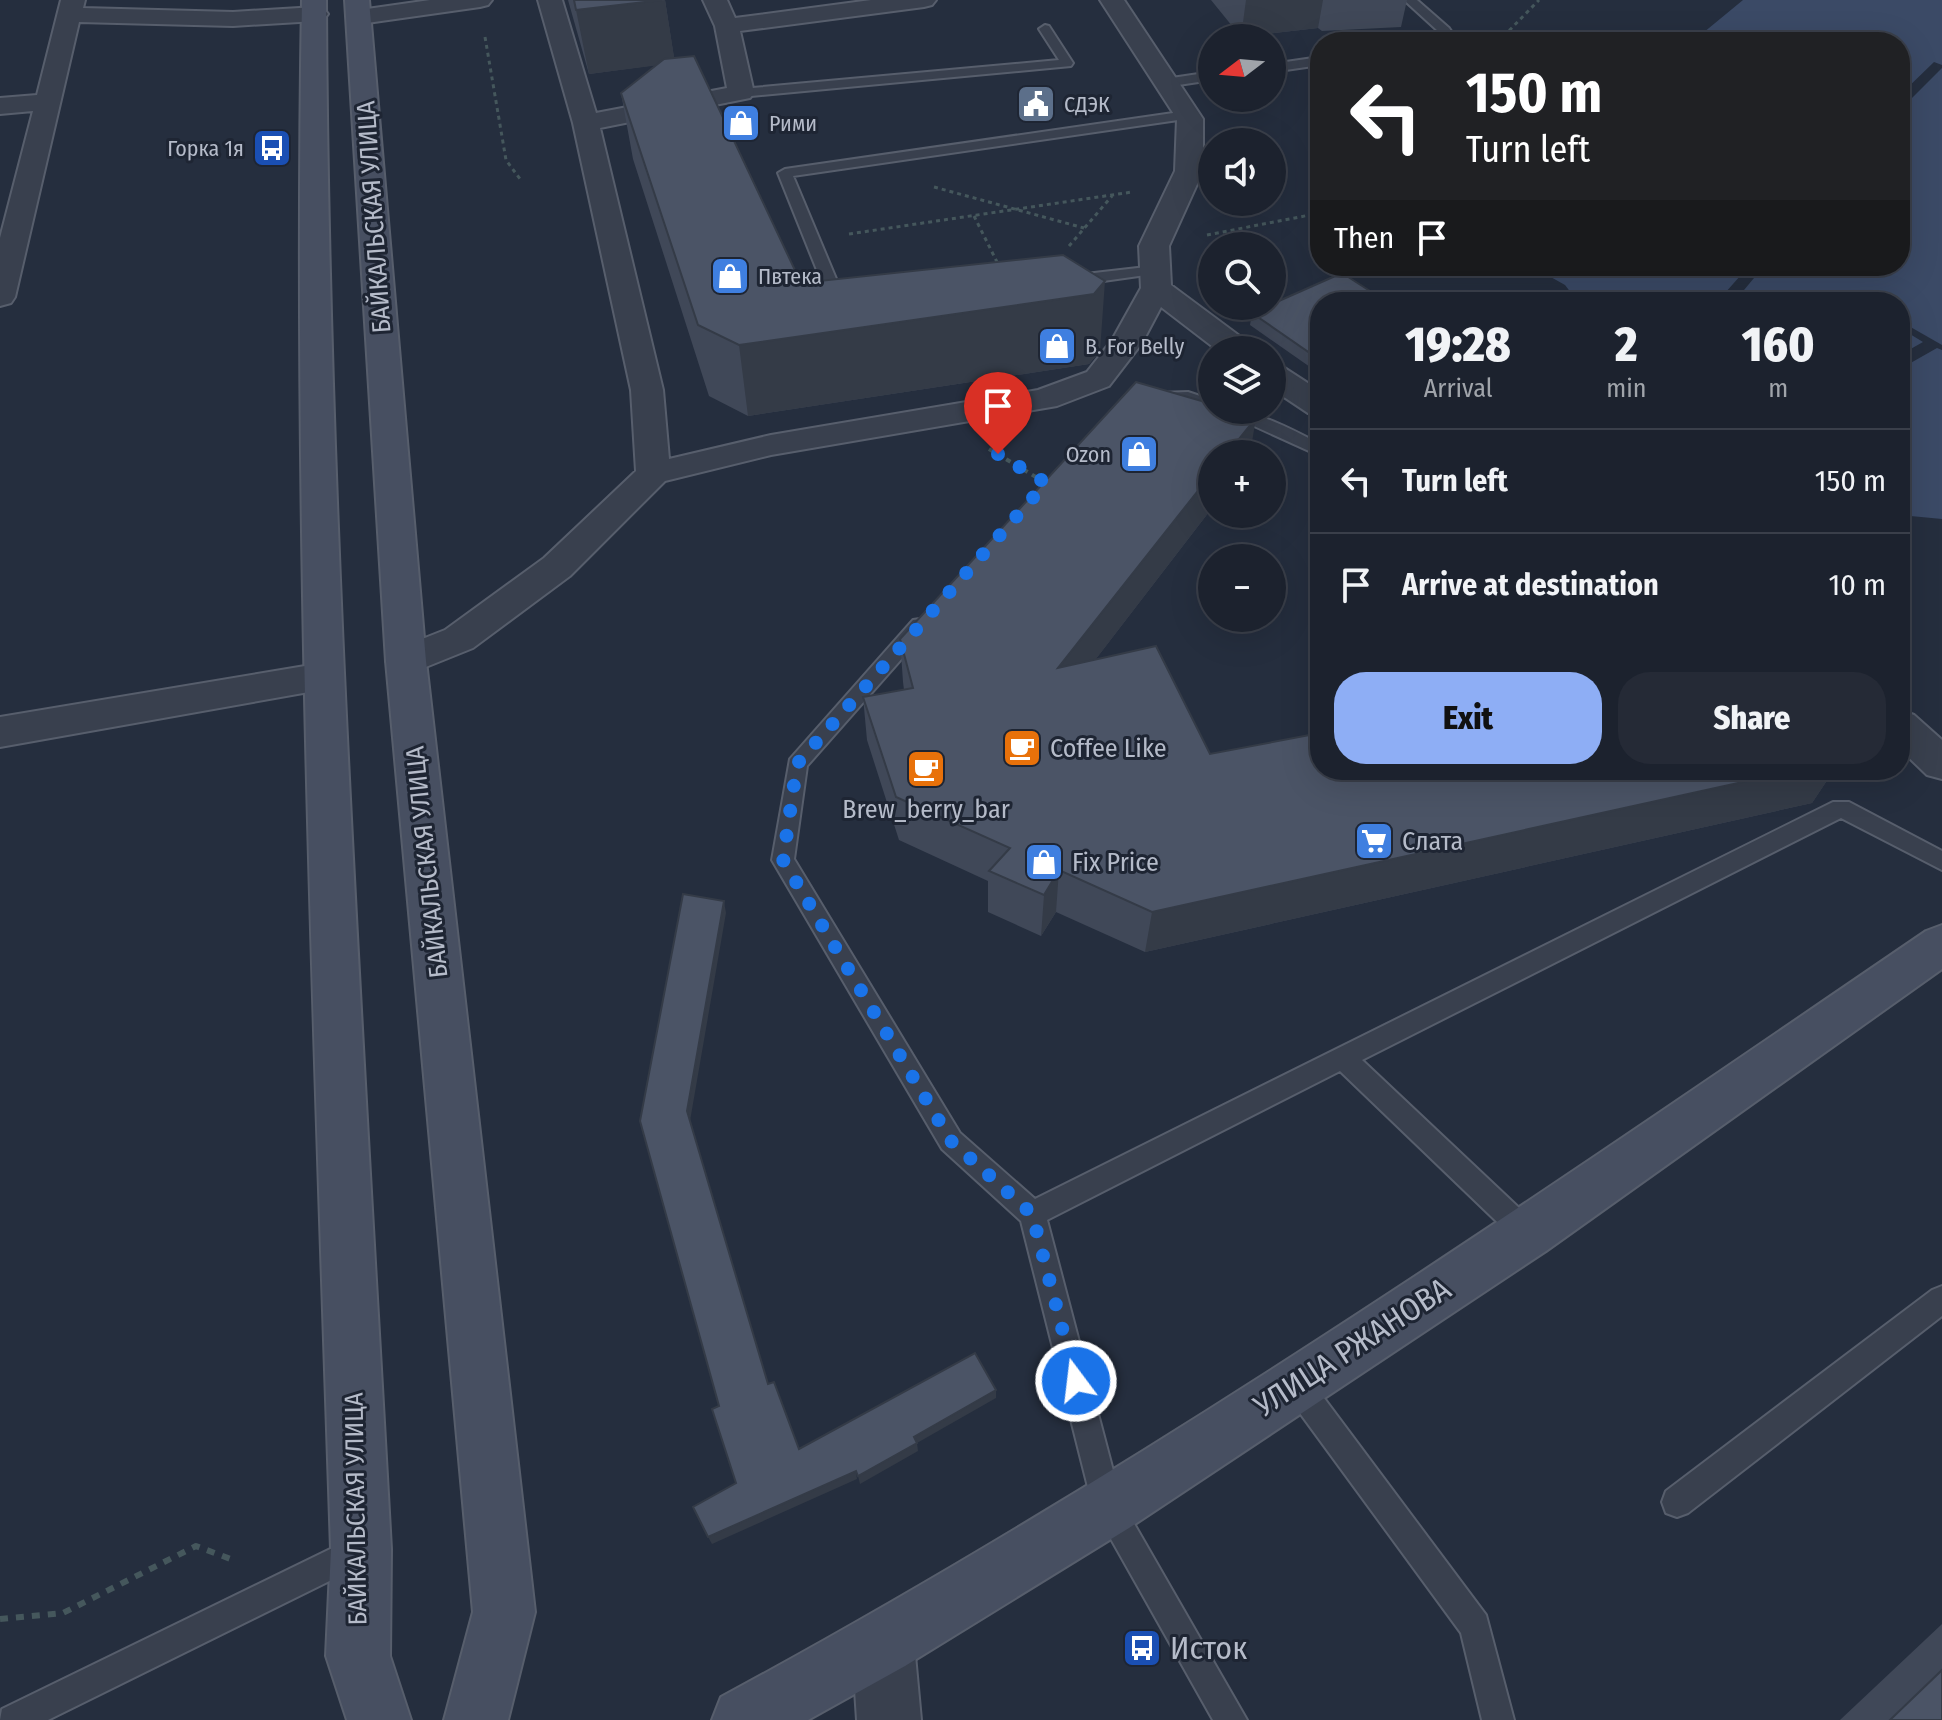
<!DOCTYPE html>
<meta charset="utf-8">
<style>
body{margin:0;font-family:"Fira Sans Condensed",sans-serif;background:#252a36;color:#f1f3f6;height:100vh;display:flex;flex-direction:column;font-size:30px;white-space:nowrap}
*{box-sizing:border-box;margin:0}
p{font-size:26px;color:#a0a4aa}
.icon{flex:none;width:44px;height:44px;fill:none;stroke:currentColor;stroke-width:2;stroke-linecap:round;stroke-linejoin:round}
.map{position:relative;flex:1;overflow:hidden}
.details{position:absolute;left:1310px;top:292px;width:600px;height:488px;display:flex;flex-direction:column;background:#1c222e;border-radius:32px;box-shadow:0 8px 32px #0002,0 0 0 2px #3a3f4a}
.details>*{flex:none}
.hud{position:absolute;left:1310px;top:32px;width:600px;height:244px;border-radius:32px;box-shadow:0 8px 32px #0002,0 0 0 2px #3a3f4a;background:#202124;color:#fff;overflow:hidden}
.needle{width:52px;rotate:254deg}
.controls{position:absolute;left:1198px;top:24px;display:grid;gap:16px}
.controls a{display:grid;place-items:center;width:88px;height:88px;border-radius:50%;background:#1c222e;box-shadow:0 8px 32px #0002,0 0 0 2px #3a3f4a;font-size:40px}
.pin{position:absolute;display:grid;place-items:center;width:68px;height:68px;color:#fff;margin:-82px -34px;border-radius:50% 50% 50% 0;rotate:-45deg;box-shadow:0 0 8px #0007}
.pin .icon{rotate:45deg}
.me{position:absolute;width:88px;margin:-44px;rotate:345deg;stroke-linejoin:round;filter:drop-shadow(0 0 6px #0008)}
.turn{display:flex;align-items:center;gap:28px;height:168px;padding:0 24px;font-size:36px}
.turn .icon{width:104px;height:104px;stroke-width:2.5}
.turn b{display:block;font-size:56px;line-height:68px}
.then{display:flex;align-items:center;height:76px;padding:0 24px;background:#0003;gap:16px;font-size:30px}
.eta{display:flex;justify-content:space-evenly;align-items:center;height:136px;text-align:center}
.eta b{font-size:48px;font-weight:800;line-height:56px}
.button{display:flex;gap:16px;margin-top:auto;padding:16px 24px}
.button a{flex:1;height:92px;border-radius:32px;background:#8eaef5;color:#111;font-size:32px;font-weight:800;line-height:92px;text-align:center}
.button a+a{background:#252a36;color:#f1f3f6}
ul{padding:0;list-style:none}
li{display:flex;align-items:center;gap:24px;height:104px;padding:0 24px;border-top:2px solid #3a3f4a}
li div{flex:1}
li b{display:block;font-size:30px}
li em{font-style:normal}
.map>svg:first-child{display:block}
.water{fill:#3b4a66}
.pier{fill:#252e3e}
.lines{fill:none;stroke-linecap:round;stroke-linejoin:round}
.lane-casing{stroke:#575e6c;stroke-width:4}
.street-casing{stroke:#575e6c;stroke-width:4}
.secondary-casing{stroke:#575e6c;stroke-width:4}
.path-far2{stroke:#45575c;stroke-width:3;stroke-dasharray:4 4;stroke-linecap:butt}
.path-far1{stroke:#45575c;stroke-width:4;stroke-dasharray:5 5;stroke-linecap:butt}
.path{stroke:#45575c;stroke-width:6;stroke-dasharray:8 8;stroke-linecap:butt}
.lane{fill:#39404e;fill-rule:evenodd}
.street{fill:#39404e;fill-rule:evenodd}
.secondary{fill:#474f61;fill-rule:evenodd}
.wall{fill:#404858}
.shaded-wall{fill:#343b47}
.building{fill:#4b5466;stroke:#343b47;stroke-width:2}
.route{stroke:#1a73e8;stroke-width:14;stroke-dasharray:0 25.2}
.labels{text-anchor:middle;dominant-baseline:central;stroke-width:6;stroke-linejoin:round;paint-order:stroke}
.far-poi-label{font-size:22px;fill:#b5bbc9;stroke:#1e2533;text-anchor:start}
.street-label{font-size:26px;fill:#b5bbc9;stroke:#1e2533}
.poi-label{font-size:26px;fill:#b5bbc9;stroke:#1e2533;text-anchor:start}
.near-street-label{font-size:32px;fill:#b5bbc9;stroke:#1e2533}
.near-poi-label{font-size:32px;fill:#b5bbc9;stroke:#1e2533;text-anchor:start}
</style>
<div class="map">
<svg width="1942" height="1720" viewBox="0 0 1942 1720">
<rect width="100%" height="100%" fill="#252e3e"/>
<path class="water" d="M1743 0H1942V519L1900 515V302H1578L1565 285 1531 266H1900V42H1692Z"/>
<path class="pier" d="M1934 62 1942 65V68L1900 110V95Z
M1749 266H1764L1734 302H1717Z
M1900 321 1942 345V350L1937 348 1900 369V355L1923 342 1900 328Z"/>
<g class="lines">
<defs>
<path id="lane" d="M1404 0H1417L1449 28 1451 31 1442 42H1430L1438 31Z
M1045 25 1049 26 1073 63 1071 66 741 97 735 93 741 89 1059 60 1039 29Z
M1320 57V65L1272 72V64Z
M1212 72V80L1165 87 1159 83 1165 79Z
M1187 111 1192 112V118L793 176 847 305 839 310 831 305 778 173 785 169Z
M1155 266 1160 267V273L1068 286 1060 281 1068 276Z
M1188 392 1212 400V410L1187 402 1157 403 1149 398 1157 393Z
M1219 410C1257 410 1287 427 1320 444V456Z
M920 619 927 620 930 625 927 630 807 766 794 859 960 1133 1035 1199 1833 802H1849L1942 851V870L1841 818 1362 1060 1536 1224 1540 1233 1536 1242 1527 1245 1518 1242 1340 1071 1047 1220 1121 1501 1247 1720H1213L1093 1507 1021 1221 942 1149 772 860 790 759 913 620Z
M1942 1286V1316L1688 1513 1677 1517 1666 1513 1662 1502 1666 1491 1932 1290Z
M1296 1370 1306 1374 1486 1615 1514 1720H1482L1461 1633 1286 1394 1282 1384 1286 1374Z
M357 1536 368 1540 372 1551 368 1562 48 1720H0L2 1709Z"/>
<path id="street" d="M61 0H85L83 8 233 12 316 7 324 9 328 14 324 19 316 21 233 26 79 22 15 297 11 303 0 306V238L33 111 0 114V98L37 95Z
M430 0H492L488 5 480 7 360 24 352 22 348 17 352 12 360 10Z
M538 0H562L596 113 727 88 715 26 703 0H727L735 18 871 0H936L932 5 924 7 740 31 754 93 750 98 600 128 663 390 669 459 771 435 1038 390 1087 372 1112 340 1141 288 1139 246 1175 171 1177 119 1100 0H1124L1203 119V171L1169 246 1171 285 1249 343 1254 350H1217L1161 307 1142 343 1109 386 1057 406 771 455 665 481 570 576 473 648 406 675 392 671 386 661 392 651 445 630 544 558 636 471 631 390 573 123Z
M1272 364 1283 367 1320 391V416L1308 413 1272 389Z
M323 663 337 667 343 677 337 687 0 747V717Z
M1900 710 1914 715 1942 740V779L1927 775 1900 749Z
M883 1613 905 1622 914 1644 921 1720H857L852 1644 861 1622Z"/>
<path id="secondary" d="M302 0H326C328 517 363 1033 391 1549L390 1656 411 1720H347L326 1656 331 1549C314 1033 293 516 302 0Z
M345 0H369L426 661 535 1612 508 1720H444L473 1612 386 661Z
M1942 925V969L1546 1251 1129 1528 905 1666 808 1720H712L721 1697C1140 1471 1533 1199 1926 931Z"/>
</defs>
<use href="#lane" class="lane-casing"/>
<use href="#street" class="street-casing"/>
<use href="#secondary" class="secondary-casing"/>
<path class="path-far2" d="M485 37 506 160 520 179
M1498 42 1539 0
M934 187 1084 228
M974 216 999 266
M849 234 1132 192
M1207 235 1320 213
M1069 246 1112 196"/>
<path class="path-far1" d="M989 449 1046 483"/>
<path class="path" d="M0 1619 63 1613 196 1546 236 1561"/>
<use href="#lane" class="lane"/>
<use href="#street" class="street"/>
<use href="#secondary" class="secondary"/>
</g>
<path class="wall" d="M568 0H665L674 58 801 283 1100 351 1089 364 748 416 709 396 633 159 621 93 656 65 589 74Z
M1211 0H1407L1401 27 1322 31 1318 28 1241 37Z
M1320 302V374L1250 325 1252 313Z
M1212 454V508L1095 660 1210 754 1320 770H1843L1837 780 1826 782 1812 803 1145 952 1056 912 1041 936 988 912V881L899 840 867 740 863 697 904 690 903 682 900 639Z
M1942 1624V1720H1840Z"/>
<path class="shaded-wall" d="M665 0 675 63 589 74 576 10Z
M1246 0H1323L1318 28 1241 37Z
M1105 281 1100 351 1089 364 748 416 739 345Z
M1256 418 1250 454H1227Z
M1212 473V508L1056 711 1058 668Z
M1797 770H1843L1837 780 1826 782 1812 803 1145 952 1152 912Z
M1059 870 1056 912 1041 936 1044 895Z
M724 901 726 913 690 1121 687 1111Z
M996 1390V1398L917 1443 918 1451 860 1484 858 1476 914 1437Z
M856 1471 857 1479 712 1544 708 1537Z"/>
<path class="building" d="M574 0H662L576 10Z
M694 56 801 283 1063 255 1105 281 1094 294 739 345 698 325 621 93 664 59Z
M1342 273 1387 302H1320V360L1252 313 1268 306H1272V304Z
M1136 382 1212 404V410H1231L1256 418 1227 454H1212V473L1058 668 1156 646 1210 754 1320 733V770H1797L1152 912 1059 870 1044 895 989 871 1010 848 896 797 863 697 913 688 900 639Z
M683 894 724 901 687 1111 768 1384 774 1382 799 1449 975 1353 996 1390 914 1437 917 1443 858 1476 856 1471 708 1537 693 1507 736 1483 712 1409 719 1406 640 1121Z
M1942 1670V1720H1890Z"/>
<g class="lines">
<path class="route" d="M998 454 1046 483 797 764 783 860 951 1141 1032 1214 1076 1381"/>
</g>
<defs>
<symbol id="civic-square" viewBox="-11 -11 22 22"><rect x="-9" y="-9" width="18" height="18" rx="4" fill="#5c6f8a" stroke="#1e2533"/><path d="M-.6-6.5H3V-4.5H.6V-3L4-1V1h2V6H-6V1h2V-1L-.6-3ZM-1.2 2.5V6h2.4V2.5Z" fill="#fff"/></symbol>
<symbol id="shop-square" viewBox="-11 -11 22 22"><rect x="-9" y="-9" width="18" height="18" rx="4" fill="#3f7fe0" stroke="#1e2533"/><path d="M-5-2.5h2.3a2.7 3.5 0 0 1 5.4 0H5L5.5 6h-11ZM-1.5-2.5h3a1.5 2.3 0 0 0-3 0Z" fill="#fff"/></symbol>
<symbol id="bus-square" viewBox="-11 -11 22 22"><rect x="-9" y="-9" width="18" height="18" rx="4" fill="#1a4fb4" stroke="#1e2533"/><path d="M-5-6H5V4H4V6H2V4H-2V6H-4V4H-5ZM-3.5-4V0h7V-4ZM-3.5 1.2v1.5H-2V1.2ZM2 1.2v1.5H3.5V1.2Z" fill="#fff"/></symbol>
<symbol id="cafe-square" viewBox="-11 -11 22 22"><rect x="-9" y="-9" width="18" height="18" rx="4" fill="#e8710a" stroke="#1e2533"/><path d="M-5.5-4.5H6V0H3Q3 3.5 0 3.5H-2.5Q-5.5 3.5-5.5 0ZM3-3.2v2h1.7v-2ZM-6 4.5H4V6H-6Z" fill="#fff"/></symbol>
<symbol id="supermarket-square" viewBox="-11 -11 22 22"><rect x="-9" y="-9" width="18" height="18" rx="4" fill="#3f7fe0" stroke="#1e2533"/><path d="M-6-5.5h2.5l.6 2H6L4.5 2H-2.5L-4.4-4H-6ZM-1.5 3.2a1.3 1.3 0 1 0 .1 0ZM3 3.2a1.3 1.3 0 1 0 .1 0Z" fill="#fff"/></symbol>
</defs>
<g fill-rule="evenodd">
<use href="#civic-square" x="1014" y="82" width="44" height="44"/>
<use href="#shop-square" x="719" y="101" width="44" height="44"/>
<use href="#bus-square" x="250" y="126" width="44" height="44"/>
<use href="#shop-square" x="708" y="254" width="44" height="44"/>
<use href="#shop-square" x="1035" y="324" width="44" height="44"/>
<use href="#shop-square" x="1117" y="432" width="44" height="44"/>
<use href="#cafe-square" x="1000" y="726" width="44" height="44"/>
<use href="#cafe-square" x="904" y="747" width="44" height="44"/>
<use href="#supermarket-square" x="1352" y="819" width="44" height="44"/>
<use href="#shop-square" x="1022" y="840" width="44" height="44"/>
<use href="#bus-square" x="1120" y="1626" width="44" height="44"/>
</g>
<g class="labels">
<g class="far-poi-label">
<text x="1064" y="104">СДЭК</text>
<text x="769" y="123">Рими</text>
<text x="244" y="148" text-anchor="end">Горка 1я</text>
<text x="758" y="276">Пвтека</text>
<text x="1085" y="346">B. For Belly</text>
<text x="1111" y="454" text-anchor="end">Ozon</text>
</g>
<g class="street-label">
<text transform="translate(374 217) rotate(-94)">БАЙКАЛЬСКАЯ УЛИЦА</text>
<text transform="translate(427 862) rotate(-96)">БАЙКАЛЬСКАЯ УЛИЦА</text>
<text transform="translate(356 1509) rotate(-91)">БАЙКАЛЬСКАЯ УЛИЦА</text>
</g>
<g class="poi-label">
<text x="1050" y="748">Coffee Like</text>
<text x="926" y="809" text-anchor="middle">Brew_berry_bar</text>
<text x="1402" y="841">Слата</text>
<text x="1072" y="862">Fix Price</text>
</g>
<g class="near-street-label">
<text transform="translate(1352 1347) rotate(-33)">УЛИЦА РЖАНОВА</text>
</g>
<g class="near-poi-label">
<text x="1170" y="1648">Исток</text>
</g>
</g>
</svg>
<div class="controls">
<a><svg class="needle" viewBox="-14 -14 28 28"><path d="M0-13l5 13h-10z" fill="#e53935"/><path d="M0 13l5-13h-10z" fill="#a0a4aa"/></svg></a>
<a><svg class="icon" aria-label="sound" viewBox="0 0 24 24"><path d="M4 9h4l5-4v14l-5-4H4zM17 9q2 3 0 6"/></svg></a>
<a><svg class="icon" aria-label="search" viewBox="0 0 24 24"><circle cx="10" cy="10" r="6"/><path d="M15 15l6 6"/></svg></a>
<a><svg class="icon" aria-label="layers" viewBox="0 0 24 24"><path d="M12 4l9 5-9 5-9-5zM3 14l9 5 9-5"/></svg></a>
<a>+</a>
<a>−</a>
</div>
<div class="pin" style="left:998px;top:454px;background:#d93025"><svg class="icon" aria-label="arrive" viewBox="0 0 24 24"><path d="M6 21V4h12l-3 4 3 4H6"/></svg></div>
<svg class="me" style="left:1076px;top:1381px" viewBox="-20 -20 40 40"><circle r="17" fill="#1a73e8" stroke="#fff" stroke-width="3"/><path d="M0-11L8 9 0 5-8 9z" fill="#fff"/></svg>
<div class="hud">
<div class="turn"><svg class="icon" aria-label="left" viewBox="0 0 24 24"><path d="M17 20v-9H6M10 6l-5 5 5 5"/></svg><div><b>150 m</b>Turn left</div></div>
<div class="then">Then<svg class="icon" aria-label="arrive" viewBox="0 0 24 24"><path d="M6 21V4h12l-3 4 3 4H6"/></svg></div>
</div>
<section class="details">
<div class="eta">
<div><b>19:28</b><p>Arrival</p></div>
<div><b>2</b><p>min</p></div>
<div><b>160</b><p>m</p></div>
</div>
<ul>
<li><svg class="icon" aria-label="left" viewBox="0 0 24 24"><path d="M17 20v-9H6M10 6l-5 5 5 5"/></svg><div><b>Turn left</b></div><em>150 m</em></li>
<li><svg class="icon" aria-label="arrive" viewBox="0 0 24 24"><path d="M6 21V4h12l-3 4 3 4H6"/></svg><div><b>Arrive at destination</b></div><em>10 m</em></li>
</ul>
<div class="button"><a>Exit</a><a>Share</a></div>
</section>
</div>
